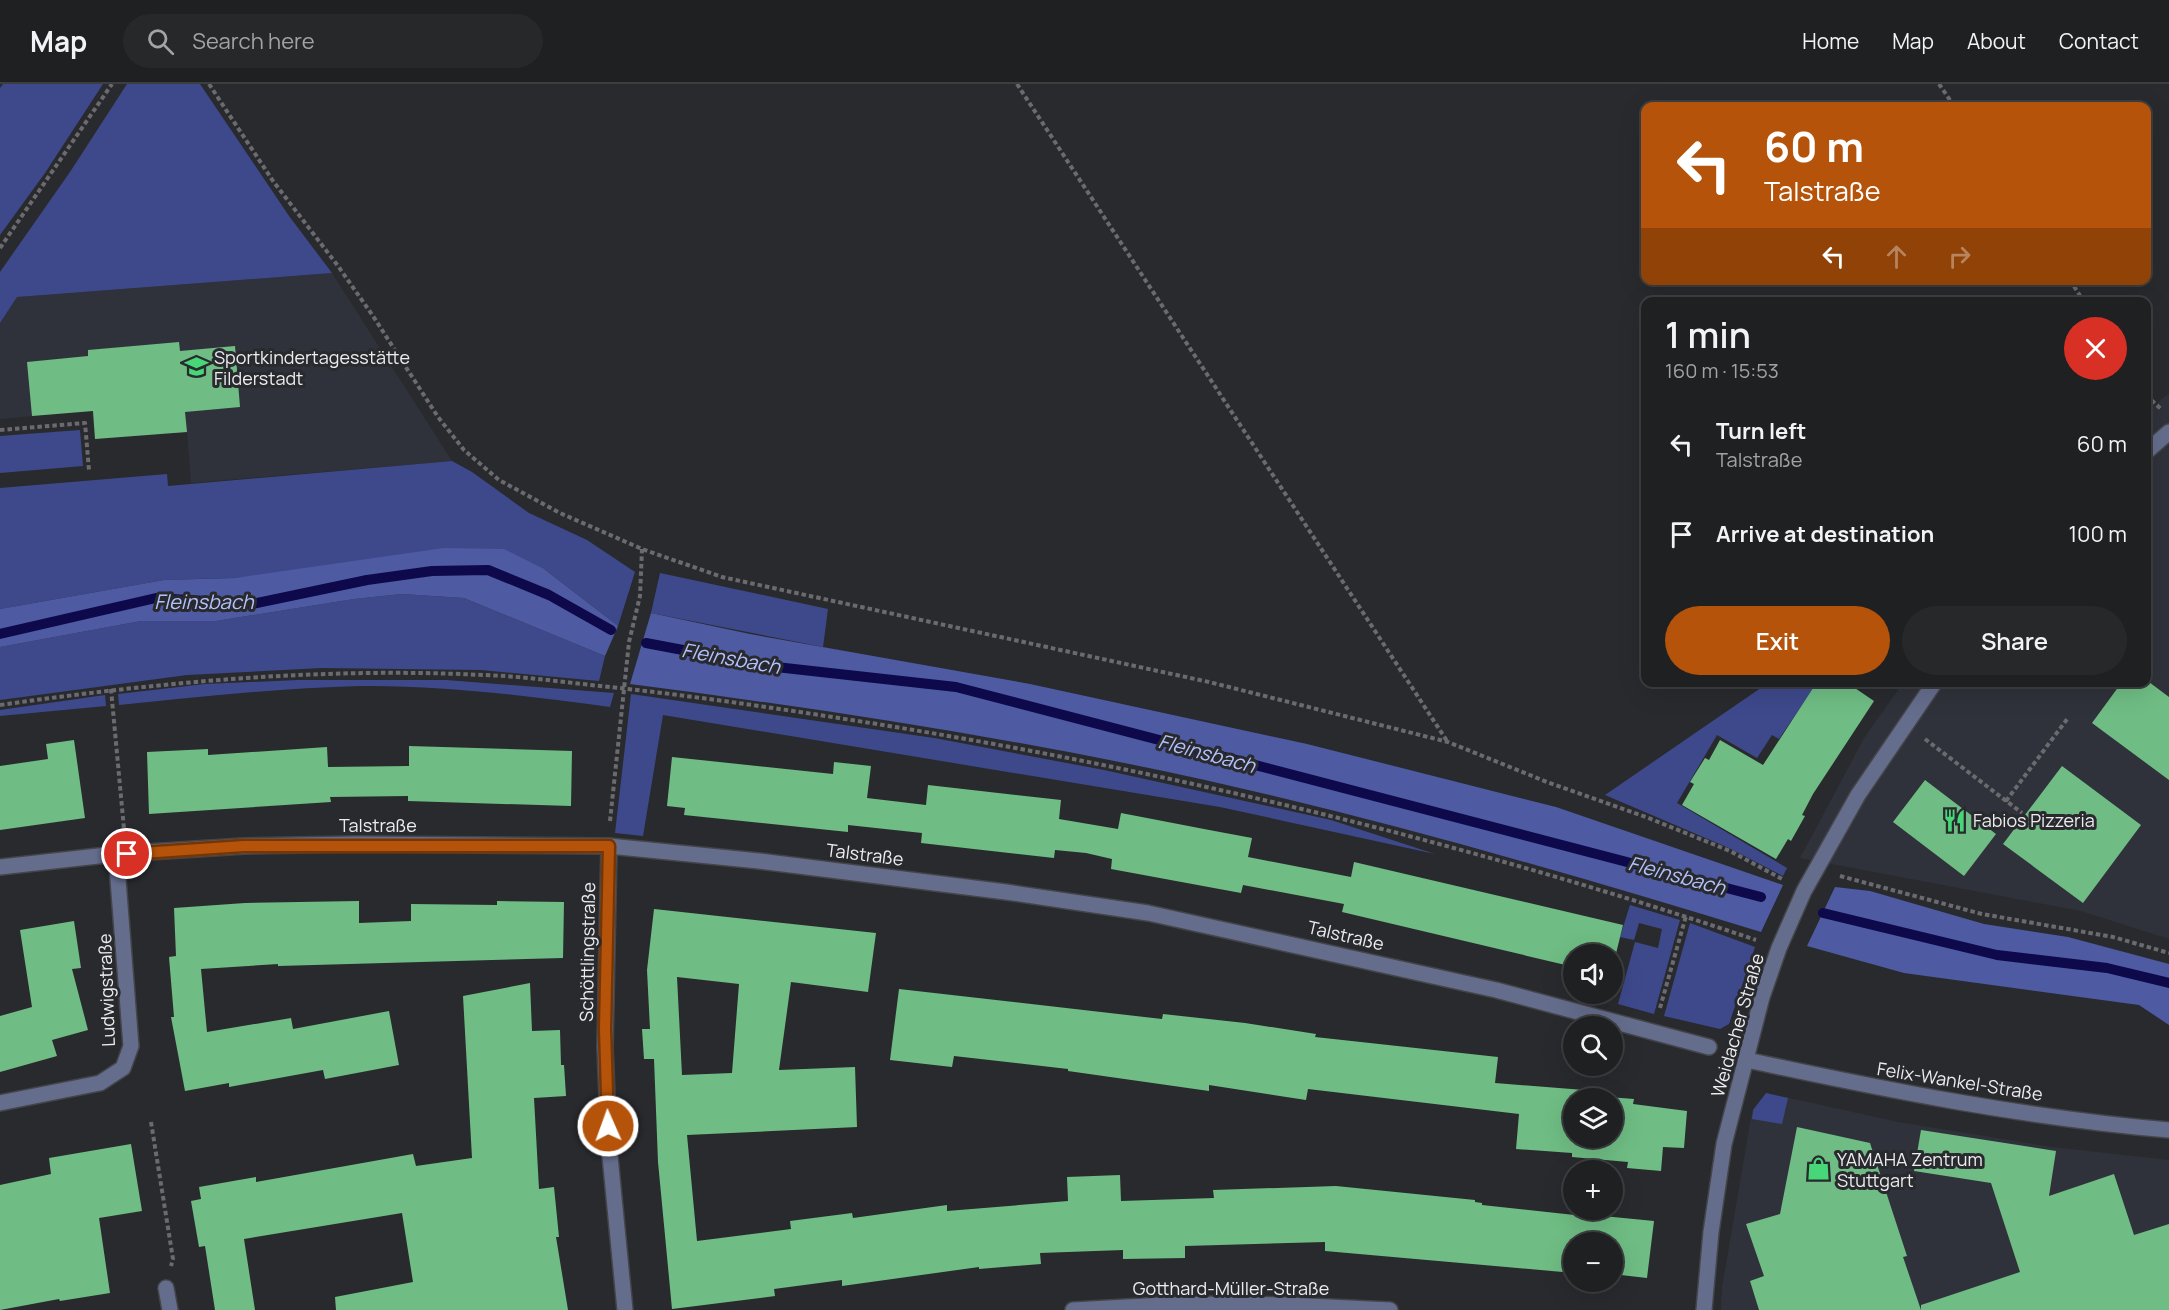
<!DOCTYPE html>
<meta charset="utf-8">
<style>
body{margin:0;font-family:Manrope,sans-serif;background:#27282a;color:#f1f3f6;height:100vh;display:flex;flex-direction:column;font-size:22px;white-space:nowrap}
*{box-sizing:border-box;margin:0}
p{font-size:20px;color:#a1a3a5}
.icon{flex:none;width:33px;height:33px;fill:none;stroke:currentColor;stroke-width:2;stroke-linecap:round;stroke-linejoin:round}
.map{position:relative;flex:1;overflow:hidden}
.details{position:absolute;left:1641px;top:213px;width:510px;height:390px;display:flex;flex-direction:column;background:#1f2022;border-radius:12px;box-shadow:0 6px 24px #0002,0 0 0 2px #3c3e40}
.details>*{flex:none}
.banner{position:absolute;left:1641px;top:18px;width:510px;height:183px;border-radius:12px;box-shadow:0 6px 24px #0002,0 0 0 2px #3c3e40;background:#b45309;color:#fff;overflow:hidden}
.tools{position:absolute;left:1563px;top:860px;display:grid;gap:12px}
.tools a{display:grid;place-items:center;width:60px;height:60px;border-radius:50%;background:#1f2022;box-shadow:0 6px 24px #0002,0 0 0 2px #3c3e40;font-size:30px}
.pin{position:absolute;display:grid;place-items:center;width:51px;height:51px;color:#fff;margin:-26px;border:3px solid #fff;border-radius:50%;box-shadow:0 2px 6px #0007}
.me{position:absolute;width:66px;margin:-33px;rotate:358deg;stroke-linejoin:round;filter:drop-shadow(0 0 4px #0008)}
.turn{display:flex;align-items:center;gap:21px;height:126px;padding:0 24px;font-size:27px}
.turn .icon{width:78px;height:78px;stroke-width:2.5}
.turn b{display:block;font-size:42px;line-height:51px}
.lanes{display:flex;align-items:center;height:57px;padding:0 24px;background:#0003;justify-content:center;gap:30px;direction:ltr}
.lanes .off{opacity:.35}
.round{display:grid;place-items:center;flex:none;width:63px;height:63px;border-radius:32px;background:#27282a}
.overview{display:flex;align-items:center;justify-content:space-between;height:102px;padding:0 24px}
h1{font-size:36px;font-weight:600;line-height:45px}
.button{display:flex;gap:12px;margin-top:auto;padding:12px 24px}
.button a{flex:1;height:69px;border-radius:36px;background:#b45309;color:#fff;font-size:24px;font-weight:600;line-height:69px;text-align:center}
.button a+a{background:#27282a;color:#f1f3f6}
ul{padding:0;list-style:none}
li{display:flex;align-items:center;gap:18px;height:90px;padding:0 24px}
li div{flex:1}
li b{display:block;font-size:22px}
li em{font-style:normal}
header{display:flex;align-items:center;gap:36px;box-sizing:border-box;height:84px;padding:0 30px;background:#1f2022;border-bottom:2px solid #3c3e40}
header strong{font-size:28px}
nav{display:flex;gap:33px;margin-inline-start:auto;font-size:21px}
.search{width:420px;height:54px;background:#27282a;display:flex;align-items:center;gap:15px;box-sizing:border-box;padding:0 21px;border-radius:33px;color:#a1a3a5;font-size:22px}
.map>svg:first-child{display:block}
.built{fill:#30323b}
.green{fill:#3e498c}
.forest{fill:#4e5ba2}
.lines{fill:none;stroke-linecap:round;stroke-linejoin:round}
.stream{stroke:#0e094b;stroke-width:10}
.building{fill:#6fbd84;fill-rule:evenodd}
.minor-casing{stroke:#444549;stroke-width:18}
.path{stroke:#6b6b6f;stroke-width:4;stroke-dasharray:4.5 3;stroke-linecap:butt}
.minor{stroke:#656d8d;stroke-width:15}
.route-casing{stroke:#753606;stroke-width:15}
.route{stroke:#b45309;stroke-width:10}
.labels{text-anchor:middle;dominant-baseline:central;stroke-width:6;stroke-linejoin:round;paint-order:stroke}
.poi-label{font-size:18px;fill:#ececef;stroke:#292a2e;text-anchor:start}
.street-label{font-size:18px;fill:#ececef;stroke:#292a2e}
.water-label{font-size:20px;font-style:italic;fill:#b3c1fd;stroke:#292a2e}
</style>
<header>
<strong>Map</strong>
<div class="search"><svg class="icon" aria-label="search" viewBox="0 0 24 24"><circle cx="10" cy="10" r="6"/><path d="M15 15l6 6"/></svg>Search here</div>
<nav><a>Home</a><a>Map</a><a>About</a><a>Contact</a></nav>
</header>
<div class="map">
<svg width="2169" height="1226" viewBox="0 0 2169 1226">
<rect width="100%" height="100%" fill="#292a2e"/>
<path class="built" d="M332 189 452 377 191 399 187 348 95 355 92 327 0 335V239L17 213Z
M2169 309V855L2081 827 1800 774 1864 654 1903 599 2146 598 2147 328Z
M1767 1009 1898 1038 2052 1063 2169 1076V1226H1721L1722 1204 1751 1033Z"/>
<path class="green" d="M3 0H103L45 89 0 151V4Z
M127 0H200L289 132 332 189 17 213 0 239V188L70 88Z
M80 346 83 382 0 389V352Z
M452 377 472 388 529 429 587 456 635 488 618 542 544 485 164 496 0 525V404L167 390 168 402Z
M660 489 828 525 823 563 651 529Z
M402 510 464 514 605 572 599 597 481 586 322 584 187 591 0 616V563L141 537H216L354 515Z
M298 596H446L614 609 610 623C527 612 444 601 360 602 279 604 199 613 119 621L118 610 205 600Z
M1768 599H1817L1779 655 1772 651 1757 674 1717 651 1677 719 1787 784 1783 792 1729 764 1605 711Z
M631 610 934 654 1104 686 1331 736 1435 770 1220 723 663 631 643 752 615 749Z
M105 611 106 622 0 632V626Z
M1630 821 1680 836 1654 930 1618 920 1635 858 1658 864 1662 845 1639 839 1634 856 1620 853Z
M1690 839 1755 863 1729 940 1720 945 1664 932Z
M1766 1009 1788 1014 1782 1040 1752 1035 1753 1026Z"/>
<path class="forest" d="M444 464 504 465 544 485 618 542 605 572 464 514 402 510 354 515 216 537H141L0 563V525L164 496 235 494Z
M651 529 750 550 1030 600 1307 660 1556 723 1783 801 1761 848C1578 792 1392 738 1205 696 1015 654 823 625 630 600Z
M1835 803 1870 807 1984 840 2068 853 2169 880V941L2139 921 1904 889 1807 862Z"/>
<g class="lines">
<path class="stream" d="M0 550 156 514 252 520 367 496 432 487 488 486 549 511 611 546
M646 559 767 582 956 603 1761 813
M1823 829 1997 871 2107 884 2169 899"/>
</g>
<path class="building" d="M179 258 180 267 235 262 240 323 185 328 187 348 95 355 93 327 32 332 27 278 88 272V266Z
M1817 598H1846L1874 617 1813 710 1802 731 1805 732 1791 757 1788 755 1776 775 1682 721 1694 700 1690 698 1705 674 1709 676 1720 656 1763 681Z
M2122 598H2149L2169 613V696L2092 639Z
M74 656 85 734 0 746V682L48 675 46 660Z
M409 662 572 667 571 722 408 717V712L330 713 331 718 149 730 147 668 208 665V671L327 663 328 683 409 682Z
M672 673 833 690 834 678 871 682 867 714 926 721 928 701 1061 716 1059 735 1118 745 1121 729 1204 745 1252 754 1248 773 1351 793 1354 778 1623 841 1612 886V870H1574V883L1342 828 1344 820 1243 801 1241 809 1111 785 1112 775 1086 769 1055 766 1054 774 921 759 922 749 848 741V748L684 731 685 724 667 722Z
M2062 682 2141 741 2083 819 2003 760Z
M1925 696 1996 750 1964 792 1893 738Z
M359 817V839L411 837V820L497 821V817L564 818 563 874 278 882V880L201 885 207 948 291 934 293 945 389 927 399 981 325 995 323 986 229 1003V999L185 1007 171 933H174L169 873 176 872 174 824 245 819Z
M654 825 876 849 868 908 791 898 779 986 855 983 857 1043 687 1051 697 1157 791 1145 790 1137 852 1129 853 1134 947 1121V1127L1068 1117 1067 1093 1120 1091 1121 1117 1214 1114 1213 1106 1336 1102 1475 1116V1118L1482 1119V1121L1602 1134 1603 1132 1654 1137 1647 1194 1612 1190V1158H1574V1189L1325 1167V1158L1185 1162V1174L1123 1175V1166L1040 1169 1041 1180 979 1185V1183L842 1202V1196L774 1205 775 1212 672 1225 658 1078 654 975H644L642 945H650L647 886ZM677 893 739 900 732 989 682 991Z
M74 837 81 884 72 885 88 946 52 956 57 972 0 988V932L32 923 20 846Z
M530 899 532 947 560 946 561 981H564L566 1012 534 1014 539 1105 554 1103 559 1153H556L568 1226H336L335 1213 413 1198 402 1129 244 1155 255 1226H215L205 1162 199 1163 191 1117 201 1115 199 1103 256 1093V1098L413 1070 416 1082 472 1074 463 912Z
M899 905 1162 935 1163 930 1245 939 1316 950 1315 953 1498 973 1495 999 1584 1006 1583 1011 1634 1015 1633 1020 1687 1027 1684 1064 1663 1063 1661 1087 1627 1084 1628 1078 1572 1073V1069L1516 1065 1519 1030 1308 1005 1306 1016 1209 1001V1007L1068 987V985L954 972 952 983 890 976ZM1574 1014H1612V1053H1574Z
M1797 1043 1870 1059 1907 1172 1903 1173 1921 1226H1759L1750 1197 1764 1192 1746 1140 1780 1130Z
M1921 1046 2056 1067 2049 1112 2114 1090 2134 1151 2169 1140V1226H1921V1221L2020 1188 1991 1099 1914 1087Z
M131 1060 142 1127 99 1134 110 1209 60 1217 59 1215 0 1226V1101L51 1090 49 1074Z"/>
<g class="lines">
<defs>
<path id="minor" d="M2146 368 2169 348
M609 762 605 963 609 1062 625 1226
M0 783 116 770 244 762 357 760 609 762 759 777 1006 808 1148 829 1496 906 1709 963
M1747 976C1886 1006 2027 1034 2169 1046
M0 1019 100 999 123 984 131 962 116 770
M166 1204 170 1226
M1073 1226 1180 1220 1288 1221 1390 1226
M1704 1226 1711 1148 1724 1060 1762 913 1779 864 1804 807 1858 711 1935 598"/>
</defs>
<use href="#minor" class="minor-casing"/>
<path class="path" d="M209 0 273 97 338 182 373 232 438 333 464 366 499 396 560 429 642 465 722 493 1209 598 1448 658 1547 698 1646 733 1730 767 1784 796
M1017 0 1447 657
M1939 0 1954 22
M0 164 112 0
M2070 196 2084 218
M2146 311 2161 325
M0 346 85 339 89 386
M111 605 124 745
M0 621C161 598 321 583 483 591 519 592 555 597 591 601 680 610 769 623 858 637 1163 685 1463 757 1756 856
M1925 655 2022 729
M2006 717 2068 634
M610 737 629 558 640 512 642 465
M1840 792 1982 830 2113 853 2169 869
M1660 924 1686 832
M151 1038 173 1175 171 1182"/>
<use href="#minor" class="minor"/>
</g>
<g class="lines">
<defs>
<path id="route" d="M127 770 244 762H609L605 945 608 1042"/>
</defs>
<use href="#route" class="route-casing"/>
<use href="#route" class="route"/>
</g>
<defs>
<symbol id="school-bare" viewBox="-9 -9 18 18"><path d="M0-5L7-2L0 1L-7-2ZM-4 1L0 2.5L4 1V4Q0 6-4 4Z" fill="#47d779" stroke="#292a2e" stroke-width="2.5" paint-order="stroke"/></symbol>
<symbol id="restaurant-bare" viewBox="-9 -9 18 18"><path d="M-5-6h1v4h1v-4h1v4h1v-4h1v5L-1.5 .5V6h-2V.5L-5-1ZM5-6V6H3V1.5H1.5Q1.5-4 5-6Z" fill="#47d779" stroke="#292a2e" stroke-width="2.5" paint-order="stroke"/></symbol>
<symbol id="shop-bare" viewBox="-9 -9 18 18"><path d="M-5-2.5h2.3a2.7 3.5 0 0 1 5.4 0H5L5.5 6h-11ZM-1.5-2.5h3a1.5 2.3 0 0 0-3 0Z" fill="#47d779" stroke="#292a2e" stroke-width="2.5" paint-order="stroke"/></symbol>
</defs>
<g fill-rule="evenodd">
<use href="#school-bare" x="180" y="266" width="33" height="33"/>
<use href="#restaurant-bare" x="1938" y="720" width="33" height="33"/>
<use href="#shop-bare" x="1802" y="1068" width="33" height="33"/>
</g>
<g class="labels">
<g class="poi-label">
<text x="214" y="273">Sportkindertagesstätte<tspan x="214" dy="21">Filderstadt</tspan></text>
<text x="1973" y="736">Fabios Pizzeria</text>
<text x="1837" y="1075">YAMAHA Zentrum<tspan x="1837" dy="21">Stuttgart</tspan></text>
</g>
<g class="street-label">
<text x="378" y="741">Talstraße</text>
<text transform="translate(865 770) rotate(7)">Talstraße</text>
<text transform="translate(1346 851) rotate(13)">Talstraße</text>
<text transform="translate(587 868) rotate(-89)">Schöttlingstraße</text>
<text transform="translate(106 906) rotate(-92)">Ludwigstraße</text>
<text transform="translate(1737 941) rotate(-74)">Weidacher Straße</text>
<text transform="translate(1960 997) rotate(9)">Felix-Wankel-Straße</text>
<text x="1231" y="1204">Gotthard-Müller-Straße</text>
</g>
<g class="water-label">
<text x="204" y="517">Fleinsbach</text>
<text transform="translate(731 574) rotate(10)">Fleinsbach</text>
<text transform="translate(1207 669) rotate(15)">Fleinsbach</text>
<text transform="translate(1677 791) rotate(15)">Fleinsbach</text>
</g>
</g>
</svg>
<div class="tools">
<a><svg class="icon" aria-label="sound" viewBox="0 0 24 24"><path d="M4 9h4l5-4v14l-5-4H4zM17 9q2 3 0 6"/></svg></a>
<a><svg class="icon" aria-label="search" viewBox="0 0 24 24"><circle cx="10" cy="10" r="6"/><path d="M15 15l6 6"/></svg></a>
<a><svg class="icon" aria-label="layers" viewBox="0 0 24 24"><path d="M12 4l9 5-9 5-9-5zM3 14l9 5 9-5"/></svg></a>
<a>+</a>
<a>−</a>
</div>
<div class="pin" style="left:127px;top:770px;background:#d93025"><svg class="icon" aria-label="arrive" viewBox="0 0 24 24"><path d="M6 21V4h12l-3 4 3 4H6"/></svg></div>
<svg class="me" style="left:608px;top:1042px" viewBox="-20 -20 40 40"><circle r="17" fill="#b45309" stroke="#fff" stroke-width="3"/><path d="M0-11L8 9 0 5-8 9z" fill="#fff"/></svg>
<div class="banner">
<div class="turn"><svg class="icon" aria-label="left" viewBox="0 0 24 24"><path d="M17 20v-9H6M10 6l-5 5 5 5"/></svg><div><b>60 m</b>Talstraße</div></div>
<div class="lanes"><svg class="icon" aria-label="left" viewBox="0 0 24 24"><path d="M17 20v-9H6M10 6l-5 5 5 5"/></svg><svg class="icon off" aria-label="ahead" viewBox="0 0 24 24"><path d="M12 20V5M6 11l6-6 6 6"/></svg><svg class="icon off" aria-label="right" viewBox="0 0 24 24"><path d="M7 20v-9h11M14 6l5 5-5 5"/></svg></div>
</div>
<section class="details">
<div class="overview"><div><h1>1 min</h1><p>160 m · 15:53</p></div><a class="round" style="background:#d93025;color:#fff"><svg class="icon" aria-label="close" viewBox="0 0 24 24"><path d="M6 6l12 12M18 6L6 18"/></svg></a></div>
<ul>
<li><svg class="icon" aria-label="left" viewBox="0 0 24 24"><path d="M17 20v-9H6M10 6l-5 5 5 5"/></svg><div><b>Turn left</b><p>Talstraße</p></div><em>60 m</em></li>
<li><svg class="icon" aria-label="arrive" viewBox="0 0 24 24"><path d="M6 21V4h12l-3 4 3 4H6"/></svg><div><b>Arrive at destination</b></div><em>100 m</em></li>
</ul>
<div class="button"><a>Exit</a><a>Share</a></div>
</section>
</div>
